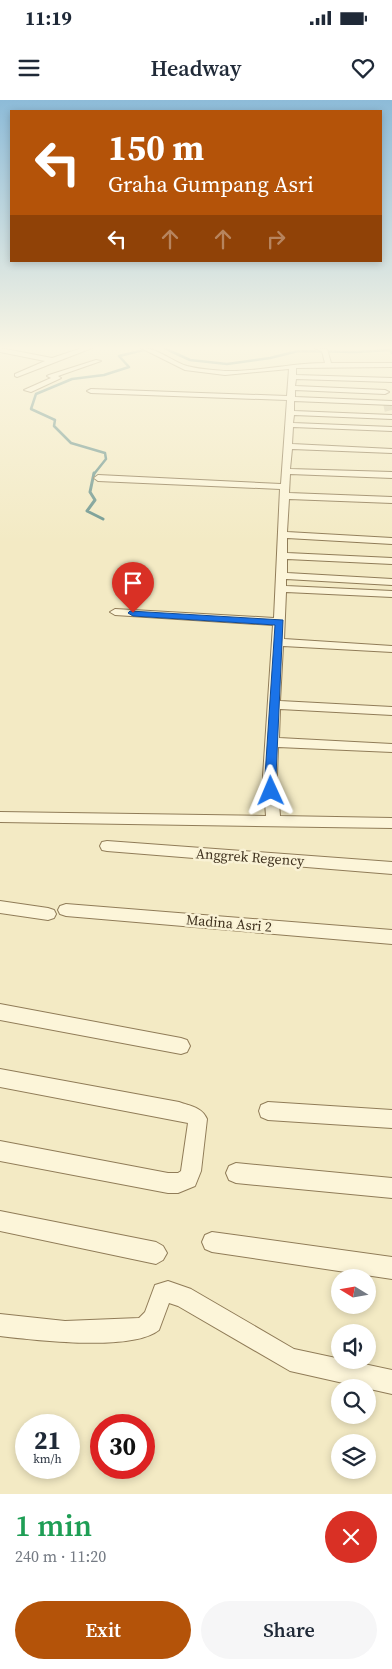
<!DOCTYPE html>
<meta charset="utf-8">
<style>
body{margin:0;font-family:"Source Serif 4",serif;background:#f6f6f7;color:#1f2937;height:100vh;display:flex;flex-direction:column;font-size:19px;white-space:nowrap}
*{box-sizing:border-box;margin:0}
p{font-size:16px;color:#747a83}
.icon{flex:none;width:28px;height:28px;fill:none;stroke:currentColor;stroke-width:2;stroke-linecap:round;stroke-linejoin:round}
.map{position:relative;height:1394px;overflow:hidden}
.sheet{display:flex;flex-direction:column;background:#fff;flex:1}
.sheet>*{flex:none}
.top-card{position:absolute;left:10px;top:10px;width:372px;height:152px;border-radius:0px;box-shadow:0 2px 8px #0003;background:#b45309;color:#fff;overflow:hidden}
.needle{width:32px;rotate:281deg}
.tools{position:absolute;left:331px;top:1169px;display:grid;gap:10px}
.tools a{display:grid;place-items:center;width:45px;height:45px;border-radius:50%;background:#fff;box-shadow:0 2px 8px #0003;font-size:25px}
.speed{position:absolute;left:15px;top:1314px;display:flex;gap:10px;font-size:25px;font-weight:700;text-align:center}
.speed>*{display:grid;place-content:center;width:65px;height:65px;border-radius:50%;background:#fff;box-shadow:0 2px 8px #0003;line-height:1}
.speed small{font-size:12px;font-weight:400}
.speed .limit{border:8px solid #d22;background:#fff;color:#111}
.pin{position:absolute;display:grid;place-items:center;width:42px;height:42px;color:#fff;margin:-51px -21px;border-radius:50% 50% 50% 0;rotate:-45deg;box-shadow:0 0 5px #0007}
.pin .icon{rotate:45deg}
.me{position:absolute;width:55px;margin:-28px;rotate:359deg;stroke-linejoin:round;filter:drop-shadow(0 0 4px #0008)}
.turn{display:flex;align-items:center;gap:18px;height:105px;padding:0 15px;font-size:22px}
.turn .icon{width:65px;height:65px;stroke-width:2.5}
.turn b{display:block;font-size:35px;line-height:42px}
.lanes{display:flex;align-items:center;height:48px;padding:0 15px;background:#0003;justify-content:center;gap:25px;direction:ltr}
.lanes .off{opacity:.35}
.round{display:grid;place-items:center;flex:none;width:52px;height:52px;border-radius:26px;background:#f6f6f7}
.overview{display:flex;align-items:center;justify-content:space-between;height:85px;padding:0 15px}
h1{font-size:30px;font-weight:600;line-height:38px;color:#1e9e55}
.action{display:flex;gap:10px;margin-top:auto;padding:10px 15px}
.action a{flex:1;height:58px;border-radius:30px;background:#b45309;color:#fff;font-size:20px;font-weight:600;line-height:58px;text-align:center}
.action a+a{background:#f6f6f7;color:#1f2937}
.status{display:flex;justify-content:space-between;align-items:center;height:35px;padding:0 25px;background:#fff;direction:ltr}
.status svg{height:14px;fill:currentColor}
header{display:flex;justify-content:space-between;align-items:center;height:65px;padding:0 15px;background:#fff;font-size:22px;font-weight:600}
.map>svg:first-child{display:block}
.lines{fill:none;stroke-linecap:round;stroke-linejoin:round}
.stream-far1{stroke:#6c958f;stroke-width:2.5}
.stream{stroke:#6c958f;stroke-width:3}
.minor-tunnel{stroke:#cfc5a3;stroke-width:8;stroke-dasharray:8 4;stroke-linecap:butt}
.minor-casing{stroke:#907c58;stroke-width:2}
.minor{fill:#fcf5d9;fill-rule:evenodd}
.route{fill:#1a73e8;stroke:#114b97}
.labels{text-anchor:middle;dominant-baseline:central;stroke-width:5;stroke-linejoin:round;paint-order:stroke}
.street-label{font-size:14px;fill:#3f311e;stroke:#f9f2d5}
</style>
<div class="status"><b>11:19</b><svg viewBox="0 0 49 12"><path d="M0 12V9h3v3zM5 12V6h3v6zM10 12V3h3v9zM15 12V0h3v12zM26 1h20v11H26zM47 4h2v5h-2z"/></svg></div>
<header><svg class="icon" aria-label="menu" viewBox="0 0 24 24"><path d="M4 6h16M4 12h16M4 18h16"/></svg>Headway<svg class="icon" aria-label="heart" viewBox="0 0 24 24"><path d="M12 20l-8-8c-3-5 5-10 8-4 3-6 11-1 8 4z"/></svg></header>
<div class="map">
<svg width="392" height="1394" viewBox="0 0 392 1394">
<rect width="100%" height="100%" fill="#f3eac4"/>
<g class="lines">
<path class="stream-far1" d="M164 248 190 260 227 264 270 258 298 251 356 252 390 250 392 253
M94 374 106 359 105 353 71 343 54 326 55 320 31 309 36 294 72 279 104 275 129 267 119 256 152 248"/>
<path class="stream" d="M94 373 90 392 95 400 87 411 103 419"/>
<path class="minor-tunnel" d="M387 303 390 317"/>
<defs>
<path id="minor" d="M0 248 52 258 82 248H92L17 277 15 276V274L45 261 0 252Z
M141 248C158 248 171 261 187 266 198 269 213 270 225 271 258 272 291 263 325 263L322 251 314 248 327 249 331 263H392V267L296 268V275L392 278V282L296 279 295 286 385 290 389 292 385 294 295 290V297L392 301V305L294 301V311L392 315V319L294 315 293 323 392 327V331L293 327 292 344 392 349V353L292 349 290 369 392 372V378L290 374 289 393 392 397V403L289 399 287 432 392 438V444L287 438V453L392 458V464L287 459V473L392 479V485L286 479V486L392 491V497L286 492 284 539 392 546V552L283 546 280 601 392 607V615L280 609 279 638 392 644V652L278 647 277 676 280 716 392 718V728L0 722V712L266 716 263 676 273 525 115 515 110 512 115 509 274 518 280 389 98 381 94 378 98 375 281 384 287 300 91 293 87 291 91 289 287 296 289 269 225 275 185 270Z
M96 260 101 261 58 276 61 278 59 279 31 292 24 290 51 278 47 276 49 275Z
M107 741 392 762V774L107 751 102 750 100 746 102 742Z
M0 801 48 808 54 810 56 814 54 818 48 820 0 813Z
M66 804 392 830V844L66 816 60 814 58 810 60 806Z
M0 904 181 938 187 940 190 946 187 952 181 954 0 920Z
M0 969 179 1002C190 1006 202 1007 207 1019L201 1071 195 1086 178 1093H168L0 1061V1041L168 1073H178L181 1071 188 1023 0 987Z
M268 1002 392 1010V1028L268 1020 261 1017 259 1011 261 1005Z
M236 1063 392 1078V1098L236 1083 229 1080 226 1073 229 1066Z
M0 1111 156 1142 163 1146 167 1153 163 1160 156 1164 0 1131Z
M212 1132 392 1157V1179L212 1152 205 1149 202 1142 205 1135Z
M168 1181 191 1189 294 1249 392 1270V1294L290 1271 178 1206 169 1203 159 1230C132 1252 35 1240 0 1236V1214L65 1221 139 1218 145 1212 155 1185Z"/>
</defs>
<use href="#minor" class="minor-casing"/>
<use href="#minor" class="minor"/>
</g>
<linearGradient id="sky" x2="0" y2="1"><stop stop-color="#8dbbd8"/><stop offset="0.56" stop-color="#faf6e4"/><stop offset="1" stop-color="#faf6e4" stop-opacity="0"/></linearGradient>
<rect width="392" height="443" fill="url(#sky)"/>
<path class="route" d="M130 511 283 520 276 676 277 691 275 694 271 695 266 691 265 676 275 525 133 516 128 513Z"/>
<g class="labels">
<g class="street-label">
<text transform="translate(250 757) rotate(4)">Anggrek Regency</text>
<text transform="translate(229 823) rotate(5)">Madina Asri 2</text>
</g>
</g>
</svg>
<div class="tools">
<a><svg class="needle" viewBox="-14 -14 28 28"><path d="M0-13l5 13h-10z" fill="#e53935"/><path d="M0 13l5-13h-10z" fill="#747a83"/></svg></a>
<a><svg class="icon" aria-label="sound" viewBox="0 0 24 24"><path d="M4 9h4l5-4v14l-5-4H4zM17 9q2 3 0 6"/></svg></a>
<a><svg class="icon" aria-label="search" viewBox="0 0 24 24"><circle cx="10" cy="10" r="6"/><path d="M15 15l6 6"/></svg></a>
<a><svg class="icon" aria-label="layers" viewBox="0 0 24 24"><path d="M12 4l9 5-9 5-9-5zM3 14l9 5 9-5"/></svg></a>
</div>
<div class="speed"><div>21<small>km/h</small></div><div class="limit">30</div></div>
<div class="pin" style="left:133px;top:513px;background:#d93025"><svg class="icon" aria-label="arrive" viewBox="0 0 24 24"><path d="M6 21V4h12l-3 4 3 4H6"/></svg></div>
<svg class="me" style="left:271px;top:691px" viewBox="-20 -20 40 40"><path d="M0-17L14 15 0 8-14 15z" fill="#1a73e8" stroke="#fff" stroke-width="4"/></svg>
<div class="top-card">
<div class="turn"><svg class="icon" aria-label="left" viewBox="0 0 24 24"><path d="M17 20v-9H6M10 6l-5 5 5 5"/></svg><div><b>150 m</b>Graha Gumpang Asri</div></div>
<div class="lanes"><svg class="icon" aria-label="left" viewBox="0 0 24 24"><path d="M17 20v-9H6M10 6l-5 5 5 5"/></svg><svg class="icon off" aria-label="ahead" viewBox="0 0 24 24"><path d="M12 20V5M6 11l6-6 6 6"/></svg><svg class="icon off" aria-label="ahead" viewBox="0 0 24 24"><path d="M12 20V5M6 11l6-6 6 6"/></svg><svg class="icon off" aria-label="right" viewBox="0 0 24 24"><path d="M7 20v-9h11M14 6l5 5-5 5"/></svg></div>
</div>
</div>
<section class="sheet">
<div class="overview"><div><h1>1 min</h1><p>240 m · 11:20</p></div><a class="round" style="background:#d93025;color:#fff"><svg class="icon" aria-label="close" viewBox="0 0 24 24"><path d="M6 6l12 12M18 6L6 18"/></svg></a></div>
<div class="action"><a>Exit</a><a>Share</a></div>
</section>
